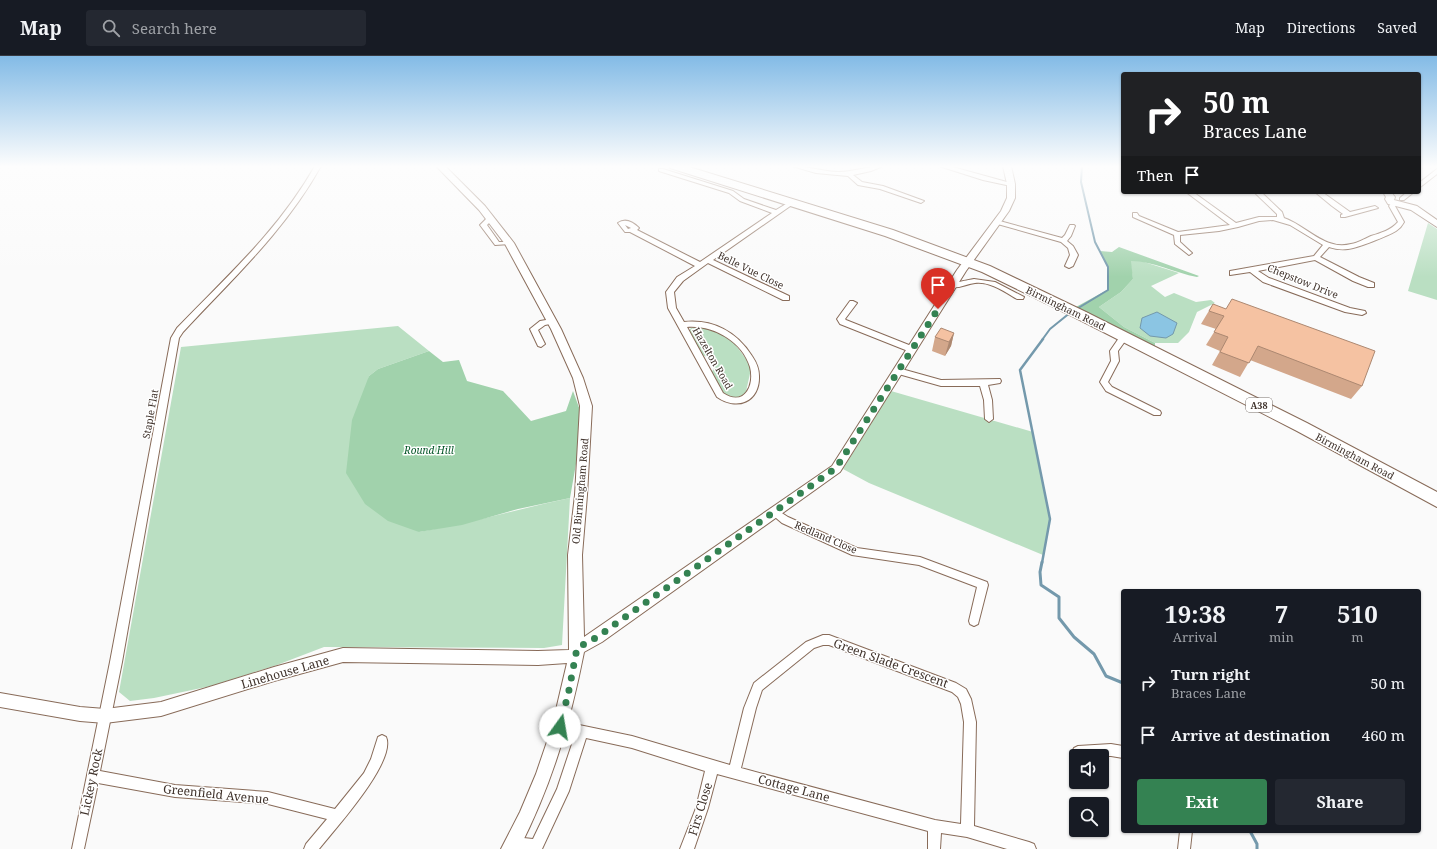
<!DOCTYPE html>
<style>
body{margin:0;font-family:"Noto Serif",serif;background:#242831;color:#f1f3f6;height:100vh;display:flex;flex-direction:column;font-size:15px;white-space:nowrap}
*{box-sizing:border-box;margin:0}
p{font-size:13px;color:#9ea1a6}
.icon{flex:none;width:22px;height:22px;fill:none;stroke:currentColor;stroke-width:2;stroke-linecap:round;stroke-linejoin:round}
.map{position:relative;flex:1;overflow:hidden}
.sheet{position:absolute;left:1121px;top:533px;width:300px;height:244px;display:flex;flex-direction:column;background:#171b24;border-radius:4px;box-shadow:0 1px 3px #0004}
.sheet>*{flex:none}
.banner{position:absolute;left:1121px;top:16px;width:300px;height:122px;border-radius:4px;box-shadow:0 1px 3px #0004;background:#202124;color:#fff;overflow:hidden}
.tools{position:absolute;left:1069px;top:693px;display:grid;gap:8px}
.tools a{display:grid;place-items:center;width:40px;height:40px;border-radius:4px;background:#171b24;box-shadow:0 1px 3px #0004;font-size:20px}
.pin{position:absolute;display:grid;place-items:center;width:34px;height:34px;color:#fff;margin:-41px -17px;border-radius:50% 50% 50% 0;rotate:-45deg;box-shadow:0 0 4px #0007}
.pin .icon{rotate:45deg}
.me{position:absolute;width:44px;margin:-22px;rotate:13deg;stroke-linejoin:round;filter:drop-shadow(0 0 3px #0008)}
.turn{display:flex;align-items:center;gap:14px;height:84px;padding:0 16px;font-size:18px}
.turn .icon{width:52px;height:52px;stroke-width:2.5}
.turn b{display:block;font-size:28px;line-height:34px}
.then{display:flex;align-items:center;height:38px;padding:0 16px;background:#0003;gap:8px;font-size:15px}
.eta{display:flex;justify-content:space-evenly;align-items:center;height:68px;text-align:center}
.eta b{font-size:24px;font-weight:700;line-height:28px}
.action{display:flex;gap:8px;margin-top:auto;padding:8px 16px}
.action a{flex:1;height:46px;border-radius:4px;background:#348252;color:#fff;font-size:16px;font-weight:700;line-height:46px;text-align:center}
.action a+a{background:#242831;color:#f1f3f6}
ul{padding:0;list-style:none}
li{display:flex;align-items:center;gap:12px;height:52px;padding:0 16px}
li div{flex:1}
li b{display:block;font-size:15px}
li em{font-style:normal}
header{display:flex;align-items:center;gap:24px;box-sizing:border-box;height:56px;padding:0 20px;background:#171b24;border-bottom:1px solid #363941}
header strong{font-size:19px}
nav{display:flex;gap:22px;margin-inline-start:auto;font-size:14px}
.search{width:280px;height:36px;background:#242831;display:flex;align-items:center;gap:10px;box-sizing:border-box;padding:0 14px;border-radius:4px;color:#9ea1a6;font-size:15px}
.map>svg:first-child{display:block}
.green{fill:#badfc2}
.forest{fill:#a1d2ac}
.water{fill:#8bc5e3;stroke:#7499ac}
.lines{fill:none;stroke-linecap:round;stroke-linejoin:round}
.stream-far2{stroke:#7499ac;stroke-width:2}
.stream-far1{stroke:#7499ac;stroke-width:2.5}
.stream{stroke:#7499ac;stroke-width:3}
.street-casing{stroke:#886b59;stroke-width:2}
.secondary-casing{stroke:#886b59;stroke-width:2}
.highway-casing{stroke:#886b59;stroke-width:2}
.street{fill:#fff;fill-rule:evenodd}
.secondary{fill:#fff;fill-rule:evenodd}
.highway{fill:#fff;fill-rule:evenodd}
.wall{fill:#d3a78b}
.shaded-wall{fill:#ac8871}
.building{fill:#f5c2a2;stroke:#ac8871}
.route{stroke:#348252;stroke-width:7;stroke-dasharray:0 12.6}
.labels{text-anchor:middle;dominant-baseline:central;stroke-width:3;stroke-linejoin:round;paint-order:stroke}
.shield{fill:#fff;stroke:#79706b;stroke-width:1}
.shield-label{font-size:9px;font-weight:bold;fill:#3f322b}
.street-label{font-size:10px;fill:#3f322b;stroke:#fff}
.park-label{font-size:10px;font-style:italic;fill:#055628;stroke:#fff}
.near-street-label{font-size:12px;fill:#3f322b;stroke:#fff}
</style>
<header>
<strong>Map</strong>
<div class="search"><svg class="icon" aria-label="search" viewBox="0 0 24 24"><circle cx="10" cy="10" r="6"/><path d="M15 15l6 6"/></svg>Search here</div>
<nav><a>Map</a><a>Directions</a><a>Saved</a></nav>
</header>
<div class="map">
<svg width="1437" height="793" viewBox="0 0 1437 793">
<rect width="100%" height="100%" fill="#fafafa"/>
<path class="green" d="M1428 167 1437 173V244L1408 235Z
M1130 204 1141 205 1179 217 1151 230 1165 241 1174 237 1196 246 1211 244 1215 247 1197 256 1189 276 1178 287H1155L1124 271 1099 251 1121 236 1133 223Z
M697 269 711 272 731 283 750 308 751 313 745 340 734 343 724 339 711 316 714 313 707 301 702 299 688 276 691 272Z
M398 270 429 295 378 313 369 320 368 326 419 476C470 467 519 453 570 442L562 589 544 592 324 591 277 609 211 630 154 642 130 645 119 636 181 291Z
M891 335 1033 376 1050 463 1043 499 869 427 843 413Z"/>
<path class="forest" d="M1119 191 1199 220 1197 221C1175 217 1153 205 1131 205L1133 223 1121 236 1099 251 1124 271 1155 287V291L1076 251 1107 234 1108 211 1100 195 1112 196Z
M429 295 443 306 459 304 467 325 503 335 531 365 566 355 573 335 581 357 580 385 570 442 518 453 462 469 419 476 388 465 365 448 346 417 352 364 369 320 378 313Z"/>
<path class="water" d="M1157 256 1177 267 1173 278 1166 282 1150 280 1140 272 1142 262Z"/>
<g class="lines">
<path class="stream-far2" d="M1075 254 1108 234V211L1095 186 1081 126 1082 110
M1042 284 1050 273 1071 256"/>
<path class="stream-far1" d="M1042 507 1050 463 1020 314 1043 283"/>
<path class="stream" d="M1042 506 1040 516 1041 529 1059 541V562L1074 581 1094 598 1106 620 1123 627
M1250 775 1257 788V793"/>
<defs>
<path id="street" d="M315 110H321C284 176 234 221 183 276L179 282 122 606 100 715 175 729 268 736 335 753 364 717 371 703 378 681 382 679 386 681C397 705 335 773 319 793H304L306 788 327 763 268 748 175 741 98 727 84 793H72L110 606 171 282 177 272C228 219 278 175 315 110Z
M792 110C808 110 823 116 839 116 854 116 868 110 883 110L871 115 853 119 862 126 883 130 924 145 921 147 880 133 858 129 848 120 816 117Z
M939 110H949L1014 128 1011 130 983 124Z
M659 113H663L733 135 744 143 776 154 791 145 796 146 713 204 789 240V244H783L708 207 683 225 674 236 676 252 684 266C713 263 737 276 752 300 756 306 759 312 759 320 760 346 737 355 717 341L668 252 666 236 677 221 695 210 630 176H625L618 167C625 162 633 166 639 172L637 174 700 206 772 157 740 145 729 137 659 115ZM625 169 631 172 628 173ZM687 271C713 269 742 285 750 311 755 330 744 351 723 337Z
M1437 113V118L1419 132V127Z
M1186 136H1193L1236 167 1259 161H1277V158L1254 136H1261L1282 156 1284 162C1307 170 1325 195 1351 188 1358 187 1364 183 1371 180 1381 177 1391 174 1398 166L1389 150 1392 146 1397 147 1395 150 1404 166C1402 170 1399 173 1396 175 1388 180 1357 192 1348 193 1341 194 1335 193 1329 191L1320 201 1359 221 1374 227V231H1368L1353 225 1315 204 1258 215 1269 222 1350 252 1365 255 1366 257 1362 259 1345 256 1263 226 1250 216 1230 219V215L1314 200 1323 189 1290 169 1273 164 1259 165 1238 171 1219 175 1180 179V186L1192 197 1189 199 1175 188 1174 179 1133 161V157H1137L1139 160 1178 176 1230 169Z
M1315 136H1322L1350 156 1375 150 1378 152 1345 161H1341V159L1343 158 1332 150Z
M1407 136H1414L1404 144H1400V142Z
M492 162 494 163V165L490 166 487 169 499 186H511V188L495 189 480 169 486 163Z
M996 164 1062 182 1065 179 1070 169H1074L1075 170 1071 180 1067 185 1073 190 1078 199 1073 210 1069 212 1065 210 1070 199 1068 192 1061 186 994 167 993 166Z
M974 223 995 226 1024 241 1023 243H1017C1005 236 990 225 975 227 966 228 959 233 949 231L948 229C951 227 969 224 974 223Z
M850 245H853L857 247 845 263 846 264 914 291 915 293 914 295H908L840 268 837 263Z
M552 263H555V267L545 269 538 274 545 288 541 291 538 290 530 273 540 265Z
M1124 278 1128 281 1118 295 1119 305 1108 326 1112 331 1160 355 1161 357 1160 359H1154L1106 335 1100 326 1111 305 1110 295 1121 279Z
M898 312 941 324 1000 323 1001 325 1000 327 988 329 992 344 993 363 989 366 985 363 984 344 980 330H941L895 317 894 315Z
M774 452 788 461 857 492 920 501 987 526 988 529 978 568 974 570 970 568 969 565 977 531 919 509 852 499 782 467 769 456 771 453Z
M823 579H829L956 627 966 633 971 643 976 666 974 770 1029 786 1034 788 1036 793H1007L967 781 941 777 940 793H928V775L717 718 708 752 694 793H680L696 752 705 715 632 692 586 682 569 735 542 793H513L509 792 508 787 509 782 514 781 533 783 557 733 575 679 556 675 554 671 556 667 560 665 632 680 730 709 744 652 754 627 806 586ZM823 589H829L952 636 958 641 961 648 964 666 961 768 935 764 741 712 756 652 762 634 814 592Z
M1111 688 1123 690V702L1111 700H1076V701L1074 700 1072 696 1074 692 1078 690Z
M1180 775H1192L1190 793H1178Z"/>
<path id="secondary" d="M436 110H445L485 150 514 187 561 273 583 322 592 350 587 439 582 499 584 581 832 410 957 214 1001 155 1007 142V128L1003 110H1011L1015 128V142L1009 155 966 215 840 416 602 586 584 596C570 667 552 728 519 793H501L520 756 536 718 552 671 567 607 538 609 343 606 274 625 161 660 105 667 80 665 0 651V637L80 651 105 653 161 646 274 611 343 592 538 595 569 594 568 499 575 439 580 350 573 322 551 273 505 188 479 154Z
M1383 136H1391L1395 141 1394 144 1417 150 1437 164V171L1411 154 1388 148 1385 143 1386 141Z"/>
<path id="highway" d="M669 110H686L893 174 990 210 1086 256 1307 367 1437 436V451L1297 375 1076 262 982 216 885 180 670 112Z"/>
</defs>
<use href="#street" class="street-casing"/>
<use href="#secondary" class="secondary-casing"/>
<use href="#highway" class="highway-casing"/>
<use href="#street" class="street"/>
<use href="#secondary" class="secondary"/>
<use href="#highway" class="highway"/>
</g>
<path class="wall" d="M1213 248 1362 330 1351 343 1250 304 1240 321 1212 309 1220 295 1206 289 1216 273 1201 268Z
M954 277 951 290 945 300 932 295 935 281Z"/>
<path class="shaded-wall" d="M954 277 951 290 945 300 949 286Z"/>
<path class="building" d="M1232 243 1375 295 1362 330 1258 290 1249 307 1220 296 1228 281 1214 276 1224 260 1209 255 1213 248 1226 253Z
M941 272 954 277 949 286 935 281Z"/>
<linearGradient id="sky" x2="0" y2="1"><stop stop-color="#83bbe6"/><stop offset="0.5" stop-color="#fdfdfd"/><stop offset="1" stop-color="#fdfdfd" stop-opacity="0"/></linearGradient>
<rect width="1437" height="221" fill="url(#sky)"/>
<g class="lines">
<path class="route" d="M560 671 569 634 577 592 597 581 836 412 938 253"/>
</g>
<g class="labels">
<rect class="shield" x="1246" y="342" width="26" height="14" rx="3"/>
<g class="shield-label">
<text x="1259" y="349">A38</text>
</g>
<g class="street-label">
<text transform="translate(751 214) rotate(26)">Belle Vue Close</text>
<text transform="translate(1303 225) rotate(22)">Chepstow Drive</text>
<text transform="translate(1066 252) rotate(26)">Birmingham Road</text>
<text transform="translate(713 302) rotate(60)">Hazelton Road</text>
<text transform="translate(150 358) rotate(-80)">Staple Flat</text>
<text transform="translate(1355 400) rotate(28)">Birmingham Road</text>
<text transform="translate(580 435) rotate(-85)">Old Birmingham Road</text>
<text transform="translate(826 481) rotate(23)">Redland Close</text>
</g>
<g class="park-label">
<text x="429" y="394">Round Hill</text>
</g>
<g class="near-street-label">
<text transform="translate(891 607) rotate(20)">Green Slade Crescent</text>
<text transform="translate(285 616) rotate(-16)">Linehouse Lane</text>
<text transform="translate(91 726) rotate(-78)">Lickey Rock</text>
<text transform="translate(794 732) rotate(15)">Cottage Lane</text>
<text transform="translate(216 738) rotate(6)">Greenfield Avenue</text>
<text transform="translate(700 753) rotate(-73)">Firs Close</text>
</g>
</g>
</svg>
<div class="tools">
<a><svg class="icon" aria-label="sound" viewBox="0 0 24 24"><path d="M4 9h4l5-4v14l-5-4H4zM17 9q2 3 0 6"/></svg></a>
<a><svg class="icon" aria-label="search" viewBox="0 0 24 24"><circle cx="10" cy="10" r="6"/><path d="M15 15l6 6"/></svg></a>
</div>
<div class="pin" style="left:938px;top:253px;background:#d93025"><svg class="icon" aria-label="arrive" viewBox="0 0 24 24"><path d="M6 21V4h12l-3 4 3 4H6"/></svg></div>
<svg class="me" style="left:560px;top:671px" viewBox="-20 -20 40 40"><circle r="19" fill="#fff"/><path d="M0-13L10 11 0 6-10 11z" fill="#348252"/></svg>
<div class="banner">
<div class="turn"><svg class="icon" aria-label="right" viewBox="0 0 24 24"><path d="M7 20v-9h11M14 6l5 5-5 5"/></svg><div><b>50 m</b>Braces Lane</div></div>
<div class="then">Then<svg class="icon" aria-label="arrive" viewBox="0 0 24 24"><path d="M6 21V4h12l-3 4 3 4H6"/></svg></div>
</div>
<section class="sheet">
<div class="eta">
<div><b>19:38</b><p>Arrival</p></div>
<div><b>7</b><p>min</p></div>
<div><b>510</b><p>m</p></div>
</div>
<ul>
<li><svg class="icon" aria-label="right" viewBox="0 0 24 24"><path d="M7 20v-9h11M14 6l5 5-5 5"/></svg><div><b>Turn right</b><p>Braces Lane</p></div><em>50 m</em></li>
<li><svg class="icon" aria-label="arrive" viewBox="0 0 24 24"><path d="M6 21V4h12l-3 4 3 4H6"/></svg><div><b>Arrive at destination</b></div><em>460 m</em></li>
</ul>
<div class="action"><a>Exit</a><a>Share</a></div>
</section>
</div>
